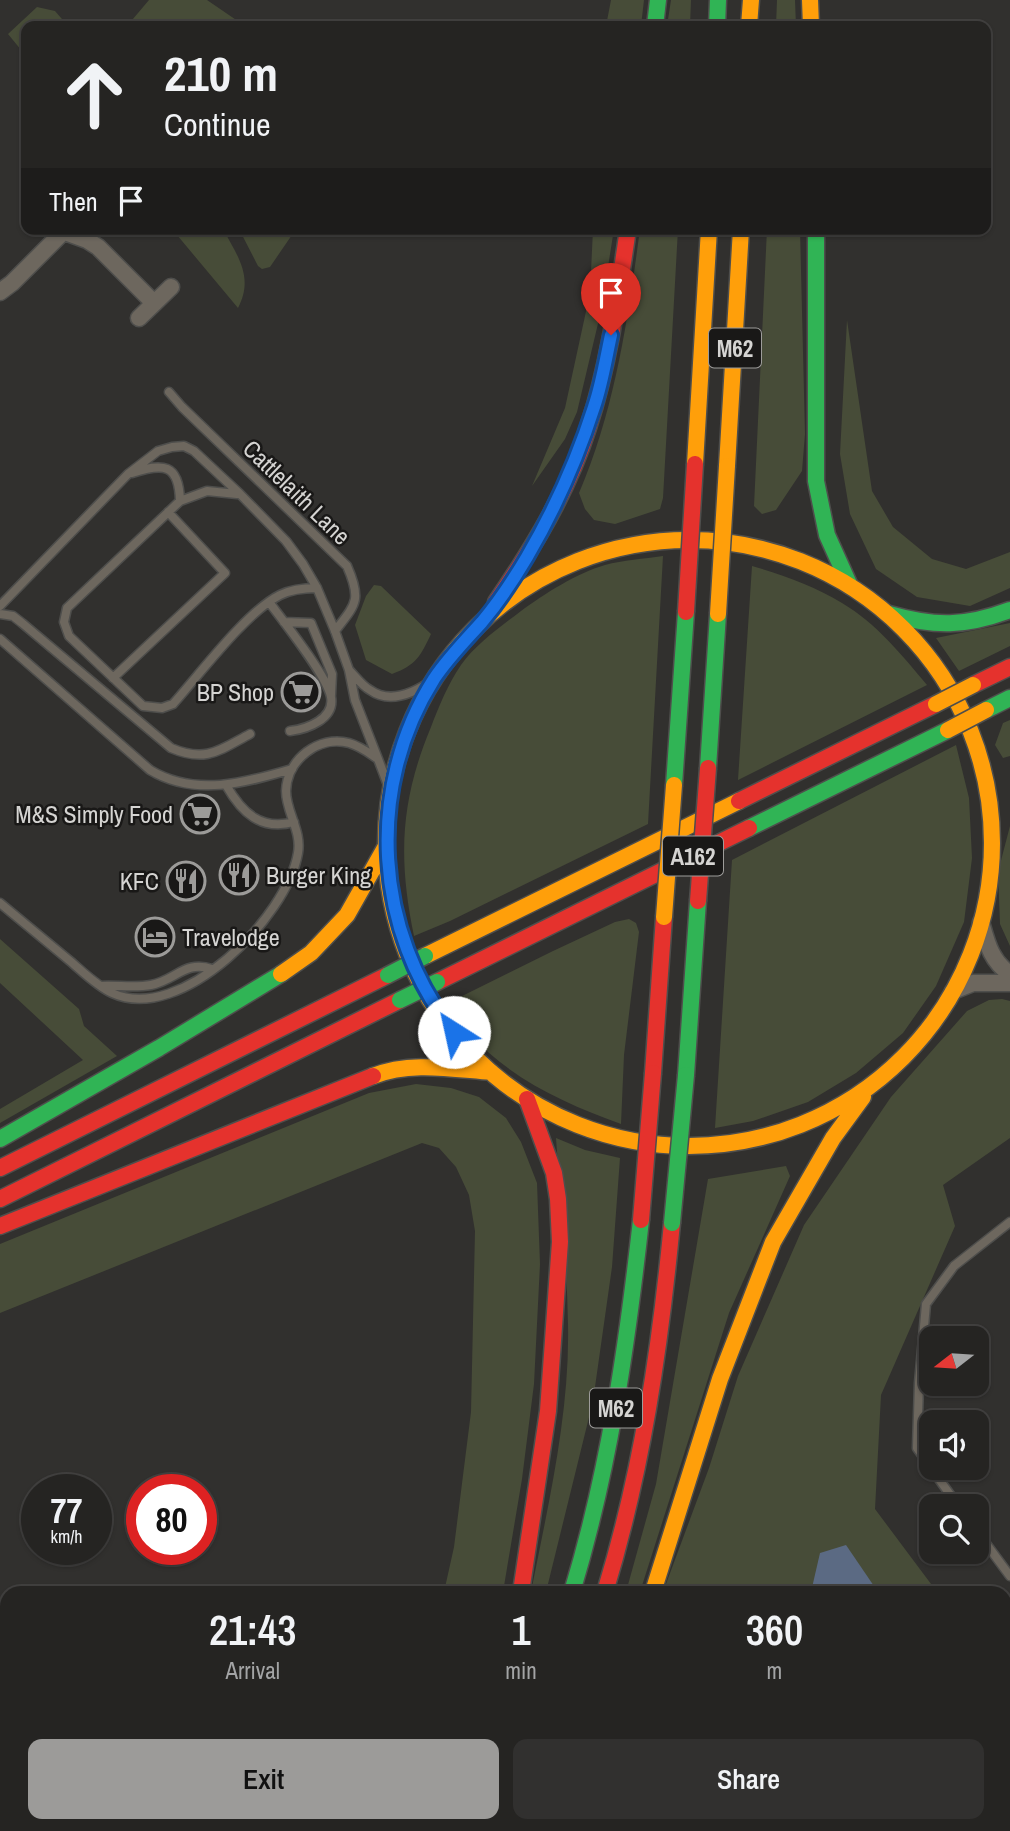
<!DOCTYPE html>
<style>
body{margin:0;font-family:"Archivo Narrow",sans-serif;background:#31302f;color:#f1f3f6;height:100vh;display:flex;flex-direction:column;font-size:26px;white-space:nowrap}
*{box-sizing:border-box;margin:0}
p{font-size:23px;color:#a3a4a5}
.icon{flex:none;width:38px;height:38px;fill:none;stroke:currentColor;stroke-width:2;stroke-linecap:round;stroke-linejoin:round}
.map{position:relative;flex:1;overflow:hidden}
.panel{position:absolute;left:0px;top:1586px;width:1012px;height:247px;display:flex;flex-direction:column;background:#252422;border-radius:21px 21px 0 0;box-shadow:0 2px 5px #0004,0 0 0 2px #424140}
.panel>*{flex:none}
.banner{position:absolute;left:21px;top:21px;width:970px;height:214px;border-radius:14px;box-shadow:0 2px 5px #0004,0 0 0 2px #424140;background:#252422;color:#f1f3f6;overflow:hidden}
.needle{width:46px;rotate:253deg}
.fabs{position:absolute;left:919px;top:1326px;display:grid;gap:14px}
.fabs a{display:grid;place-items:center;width:70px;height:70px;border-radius:14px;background:#252422;box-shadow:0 2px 5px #0004,0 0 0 2px #424140;font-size:35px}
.speed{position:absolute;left:21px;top:1474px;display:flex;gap:14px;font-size:35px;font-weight:700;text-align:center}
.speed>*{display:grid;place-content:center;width:91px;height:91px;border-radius:50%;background:#252422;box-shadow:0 2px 5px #0004,0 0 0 2px #424140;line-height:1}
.speed small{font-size:18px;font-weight:400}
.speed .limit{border:10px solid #d22;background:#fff;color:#111}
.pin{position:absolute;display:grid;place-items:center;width:60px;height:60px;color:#fff;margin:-72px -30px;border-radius:50% 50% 50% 0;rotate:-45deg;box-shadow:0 0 7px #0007}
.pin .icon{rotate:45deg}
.me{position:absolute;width:77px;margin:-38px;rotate:325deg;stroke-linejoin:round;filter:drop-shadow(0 0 5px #0008)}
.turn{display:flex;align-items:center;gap:24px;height:147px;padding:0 28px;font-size:32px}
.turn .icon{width:91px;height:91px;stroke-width:2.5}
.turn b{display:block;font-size:49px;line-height:60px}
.then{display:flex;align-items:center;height:66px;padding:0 28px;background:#0003;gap:14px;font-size:26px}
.eta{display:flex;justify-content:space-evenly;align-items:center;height:119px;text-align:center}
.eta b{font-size:42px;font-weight:600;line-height:49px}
.primary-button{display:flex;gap:14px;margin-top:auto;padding:14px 28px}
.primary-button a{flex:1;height:80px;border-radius:14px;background:#9c9b99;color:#111;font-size:28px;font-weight:600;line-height:80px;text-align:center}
.primary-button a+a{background:#31302f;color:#f1f3f6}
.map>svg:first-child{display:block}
.green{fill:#474c38}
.water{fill:#5b6a83}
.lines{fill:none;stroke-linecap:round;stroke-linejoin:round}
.lane-casing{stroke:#4e4e4c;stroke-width:11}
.street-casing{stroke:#4e4e4c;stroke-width:19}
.fast-casing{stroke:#4e4e4c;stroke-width:19}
.slow-casing{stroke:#4e4e4c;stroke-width:19}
.jam-casing{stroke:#4e4e4c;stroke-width:19}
.lane{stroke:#6d675e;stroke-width:8}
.street{stroke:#6d675e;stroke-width:16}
.fast{stroke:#30b455;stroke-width:16}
.slow{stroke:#ff9f0a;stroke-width:16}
.jam{stroke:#e5322d;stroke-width:16}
.fast-bridge-casing{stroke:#4e4e4c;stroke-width:19;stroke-linecap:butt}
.slow-bridge-casing{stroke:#4e4e4c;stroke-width:19;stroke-linecap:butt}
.jam-bridge-casing{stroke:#4e4e4c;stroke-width:19;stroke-linecap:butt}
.fast-bridge{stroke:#30b455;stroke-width:16}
.slow-bridge{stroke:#ff9f0a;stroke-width:16}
.jam-bridge{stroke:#e5322d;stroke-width:16}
.route-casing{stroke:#114b97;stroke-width:18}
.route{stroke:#1a73e8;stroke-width:12}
.labels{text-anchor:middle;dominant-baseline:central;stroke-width:5;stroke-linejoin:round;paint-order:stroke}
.shield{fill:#191817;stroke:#9d9c9a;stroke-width:2}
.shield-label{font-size:23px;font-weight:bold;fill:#d5d4d2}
.street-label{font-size:24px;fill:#d5d4d2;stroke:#191817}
.poi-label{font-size:24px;fill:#d5d4d2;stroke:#191817;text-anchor:end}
</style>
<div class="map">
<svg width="1010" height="1831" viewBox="0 0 1010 1831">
<rect width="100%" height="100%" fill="#31302e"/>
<path class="green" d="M149 0H207L245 26H127Z
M611 0H644L641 26H606Z
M671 0H691L690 26H667Z
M777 0H795L796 26H776Z
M37 7 55 11 68 26H26V56L8 34Z
M172 229H223C238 257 254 277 238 308Z
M239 229H296L270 267 262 269 258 266Z
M593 229H614L601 311 577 412 565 439 532 486 565 408 590 293Z
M640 229H678L663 498 660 509 615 524 594 520 585 509 579 493C615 409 628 319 640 229Z
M767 229H800L805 434 802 471 776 510 762 514 754 506Z
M847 320 872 491 893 527 932 559 966 569 1010 552V588L970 606 917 597 876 569 850 514 840 454Z
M663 556 648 824 450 921 414 936C398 859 400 801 431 727 439 706 448 684 461 665 476 644 500 627 521 611 544 594 577 573 605 565 623 560 644 559 663 556Z
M752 566C783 575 814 586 842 603 876 623 902 655 927 685L738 780Z
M374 585 381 586 431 634C420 657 416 665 392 674L366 660 355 625 366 596Z
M1010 623V646L959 671 936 638Z
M1010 720V756L1003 758 995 745 1003 723Z
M956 745 969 798 972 858 964 922 936 986 903 1033 856 1073 808 1102 753 1121 715 1128 732 860Z
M1010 826V946L1000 924 998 872Z
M629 919 636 923 639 932 624 1055 621 1124C566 1104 510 1079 470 1034 462 1025 456 1012 450 1002L553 951 615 922Z
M0 939 79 1009 84 1026 117 1056 0 1123V1109L83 1060 0 983Z
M1002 999 1010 1001V1138L943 1185 955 1226 881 1395 875 1509 937 1592H663L709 1468 738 1376 804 1225 891 1097 967 1011 989 1000Z
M416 1084 451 1088 479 1097 506 1118 521 1142 537 1183 540 1264 534 1384 522 1479 503 1592H444L454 1547 471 1412 475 1231 469 1195 456 1167 439 1148 422 1143 0 1313V1244L369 1093Z
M556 1138 585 1150 620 1158 612 1267 593 1401 546 1592H531C548 1505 570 1414 568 1324 567 1262 560 1200 556 1138Z
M786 1166 790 1176 729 1313 640 1592H626L656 1484 708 1179Z
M1005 1684 1010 1691V1831H572L575 1825H1004Z
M376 1825H437L435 1831H374Z"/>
<path class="water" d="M846 1545 878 1592H811L820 1553Z"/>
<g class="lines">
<defs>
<path id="lane" d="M169 392 182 407 347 566C362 600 356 604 335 631
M132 473C163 463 179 463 180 501
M237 494 207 491 180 501 67 608 64 622 69 636 143 706 162 708 173 704C200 674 246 612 280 595 292 589 304 588 317 588
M269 602C284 622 327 676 331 697 335 719 307 729 290 731
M0 606 128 474 158 451 172 447 184 446 194 451 240 494 286 541 303 564 317 588 335 631 349 670 355 700 378 759
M0 614 13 616 22 623 171 748C206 763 220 750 250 734
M284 622 311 623 332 674 331 695
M0 639 150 770C195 797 245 783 292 769
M349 670C355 676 362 686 370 690 391 705 416 692 434 679
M113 678 225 573 168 512
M226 785C242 813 261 831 294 822
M0 903C23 922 47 942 70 961 83 972 97 986 112 993 181 1025 287 917 298 853 302 831 286 812 286 791 287 759 319 735 349 743 360 746 369 753 378 759L391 793
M101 986C117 985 135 988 151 985 176 980 185 960 212 969
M931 1468 917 1448 919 1383 926 1304 954 1266 1010 1222
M931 1468 959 1507
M976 1530 1010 1576"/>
<path id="street" d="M65 232 87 240 98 247 154 303
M0 292 12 283 66 229
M139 318 171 287
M981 922C987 943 991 961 1010 974
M953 991 973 983H1010"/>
<path id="fast" d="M655 26 658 0
M717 26 718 0
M816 229V481L827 535 850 586
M889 614C935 627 965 627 1010 610
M986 710 1010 698
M708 768 718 614
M674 785 686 612
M749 828 948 730
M686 1075 698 901
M0 1139 159 1048 281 974
M572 1592C609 1470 627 1346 641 1220
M453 1831 455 1825"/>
<path id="slow" d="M810 0 811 26
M749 26 751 0
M695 464 709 229
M727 466 741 229
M386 843a303 303 0 1 1 606 0a303 303 0 1 1-606 0Z
M425 956 739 801
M281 974 311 953 347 915 386 846
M373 1076C410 1061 452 1069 491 1072
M653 1592 720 1379 773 1242 833 1138 863 1097
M519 1831 521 1825"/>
<path id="jam" d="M496 602C533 548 568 491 588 428 609 364 618 296 628 229
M973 685 1010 667
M739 801 936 704
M437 982 749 828
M653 1073 664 917
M0 1168 388 975
M0 1199 400 1000
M0 1226 373 1076
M521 1592 548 1411 560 1242 558 1199 554 1173 527 1099
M605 1592C642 1471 660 1349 672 1223
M484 1831 486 1825
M555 1831 558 1825"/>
</defs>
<use href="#lane" class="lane-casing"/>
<use href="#street" class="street-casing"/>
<use href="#fast" class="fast-casing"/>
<use href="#slow" class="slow-casing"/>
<use href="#jam" class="jam-casing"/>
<use href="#lane" class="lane"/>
<use href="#street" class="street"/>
<use href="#fast" class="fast"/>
<use href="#slow" class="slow"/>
<use href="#jam" class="jam"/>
<defs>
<path id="fast-bridge" d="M388 975 425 956
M400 1000 437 982
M672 1223 686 1075"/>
<path id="slow-bridge" d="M718 614 727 466
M936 704 973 685
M948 730 986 710
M664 917 674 785"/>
<path id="jam-bridge" d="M686 612 695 464
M698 901 708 768
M641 1220 653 1073"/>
</defs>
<use href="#fast-bridge" class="fast-bridge-casing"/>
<use href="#slow-bridge" class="slow-bridge-casing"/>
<use href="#jam-bridge" class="jam-bridge-casing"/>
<use href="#fast-bridge" class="fast-bridge"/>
<use href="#slow-bridge" class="slow-bridge"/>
<use href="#jam-bridge" class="jam-bridge"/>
</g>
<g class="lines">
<defs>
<path id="route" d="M454 1032C374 932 365 788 434 679 448 658 465 641 482 622 498 603 514 579 527 557 555 509 577 460 594 407 602 384 606 358 611 335"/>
</defs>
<use href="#route" class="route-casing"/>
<use href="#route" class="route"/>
</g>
<defs>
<symbol id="supermarket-ring" viewBox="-11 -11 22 22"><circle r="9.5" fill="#191817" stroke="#9c9b99" stroke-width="1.5"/><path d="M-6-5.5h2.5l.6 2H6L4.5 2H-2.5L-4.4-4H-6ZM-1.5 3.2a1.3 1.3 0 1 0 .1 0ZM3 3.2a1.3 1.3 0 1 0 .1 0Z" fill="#9c9b99"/></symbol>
<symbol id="restaurant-ring" viewBox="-11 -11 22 22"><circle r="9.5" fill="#191817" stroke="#9c9b99" stroke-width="1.5"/><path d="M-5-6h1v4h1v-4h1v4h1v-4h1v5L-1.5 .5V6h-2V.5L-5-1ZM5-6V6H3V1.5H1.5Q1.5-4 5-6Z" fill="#9c9b99"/></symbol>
<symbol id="hotel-ring" viewBox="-11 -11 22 22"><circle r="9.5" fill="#191817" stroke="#9c9b99" stroke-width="1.5"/><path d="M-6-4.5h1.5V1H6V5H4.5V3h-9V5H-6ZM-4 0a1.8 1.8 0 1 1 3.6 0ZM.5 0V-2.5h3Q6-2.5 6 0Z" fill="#9c9b99"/></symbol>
</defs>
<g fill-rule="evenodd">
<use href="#supermarket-ring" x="279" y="670" width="44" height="44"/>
<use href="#supermarket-ring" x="178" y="792" width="44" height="44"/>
<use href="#restaurant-ring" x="217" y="853" width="44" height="44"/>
<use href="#restaurant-ring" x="164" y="859" width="44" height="44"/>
<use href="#hotel-ring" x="133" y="915" width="44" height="44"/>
</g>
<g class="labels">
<g class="shield">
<rect x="709" y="328.5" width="52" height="39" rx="5"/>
<rect x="663" y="836.5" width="60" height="39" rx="5"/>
<rect x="590" y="1388.5" width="52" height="39" rx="5"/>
</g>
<g class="shield-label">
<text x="735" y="348">M62</text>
<text x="693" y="856">A162</text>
<text x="616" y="1408">M62</text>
</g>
<g class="street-label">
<text transform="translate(297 492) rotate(44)">Cattlelaith Lane</text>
</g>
<g class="poi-label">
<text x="274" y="692">BP Shop</text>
<text x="173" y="814">M&amp;S Simply Food</text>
<text x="266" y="875" text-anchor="start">Burger King</text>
<text x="159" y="881">KFC</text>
<text x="182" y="937" text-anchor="start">Travelodge</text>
</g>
</g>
</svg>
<div class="fabs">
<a><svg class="needle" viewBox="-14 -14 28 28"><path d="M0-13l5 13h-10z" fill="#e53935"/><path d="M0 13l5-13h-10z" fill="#a3a4a5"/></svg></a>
<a><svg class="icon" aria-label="sound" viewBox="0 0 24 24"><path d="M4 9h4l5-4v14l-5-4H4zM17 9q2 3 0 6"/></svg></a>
<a><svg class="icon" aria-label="search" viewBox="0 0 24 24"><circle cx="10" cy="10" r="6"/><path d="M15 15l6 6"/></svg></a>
</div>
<div class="speed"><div>77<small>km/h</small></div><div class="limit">80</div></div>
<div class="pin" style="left:611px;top:335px;background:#d93025"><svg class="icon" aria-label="arrive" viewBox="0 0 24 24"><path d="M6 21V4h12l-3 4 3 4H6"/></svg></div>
<svg class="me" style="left:454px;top:1032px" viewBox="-20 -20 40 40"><circle r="19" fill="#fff"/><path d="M0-13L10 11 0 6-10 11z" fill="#1a73e8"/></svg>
<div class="banner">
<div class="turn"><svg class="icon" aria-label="ahead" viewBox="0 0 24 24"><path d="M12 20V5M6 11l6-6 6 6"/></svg><div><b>210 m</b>Continue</div></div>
<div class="then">Then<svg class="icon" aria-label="arrive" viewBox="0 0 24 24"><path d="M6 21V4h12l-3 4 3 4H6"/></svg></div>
</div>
<section class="panel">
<div class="eta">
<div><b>21:43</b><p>Arrival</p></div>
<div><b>1</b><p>min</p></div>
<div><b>360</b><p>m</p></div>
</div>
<div class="primary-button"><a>Exit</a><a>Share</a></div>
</section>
</div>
